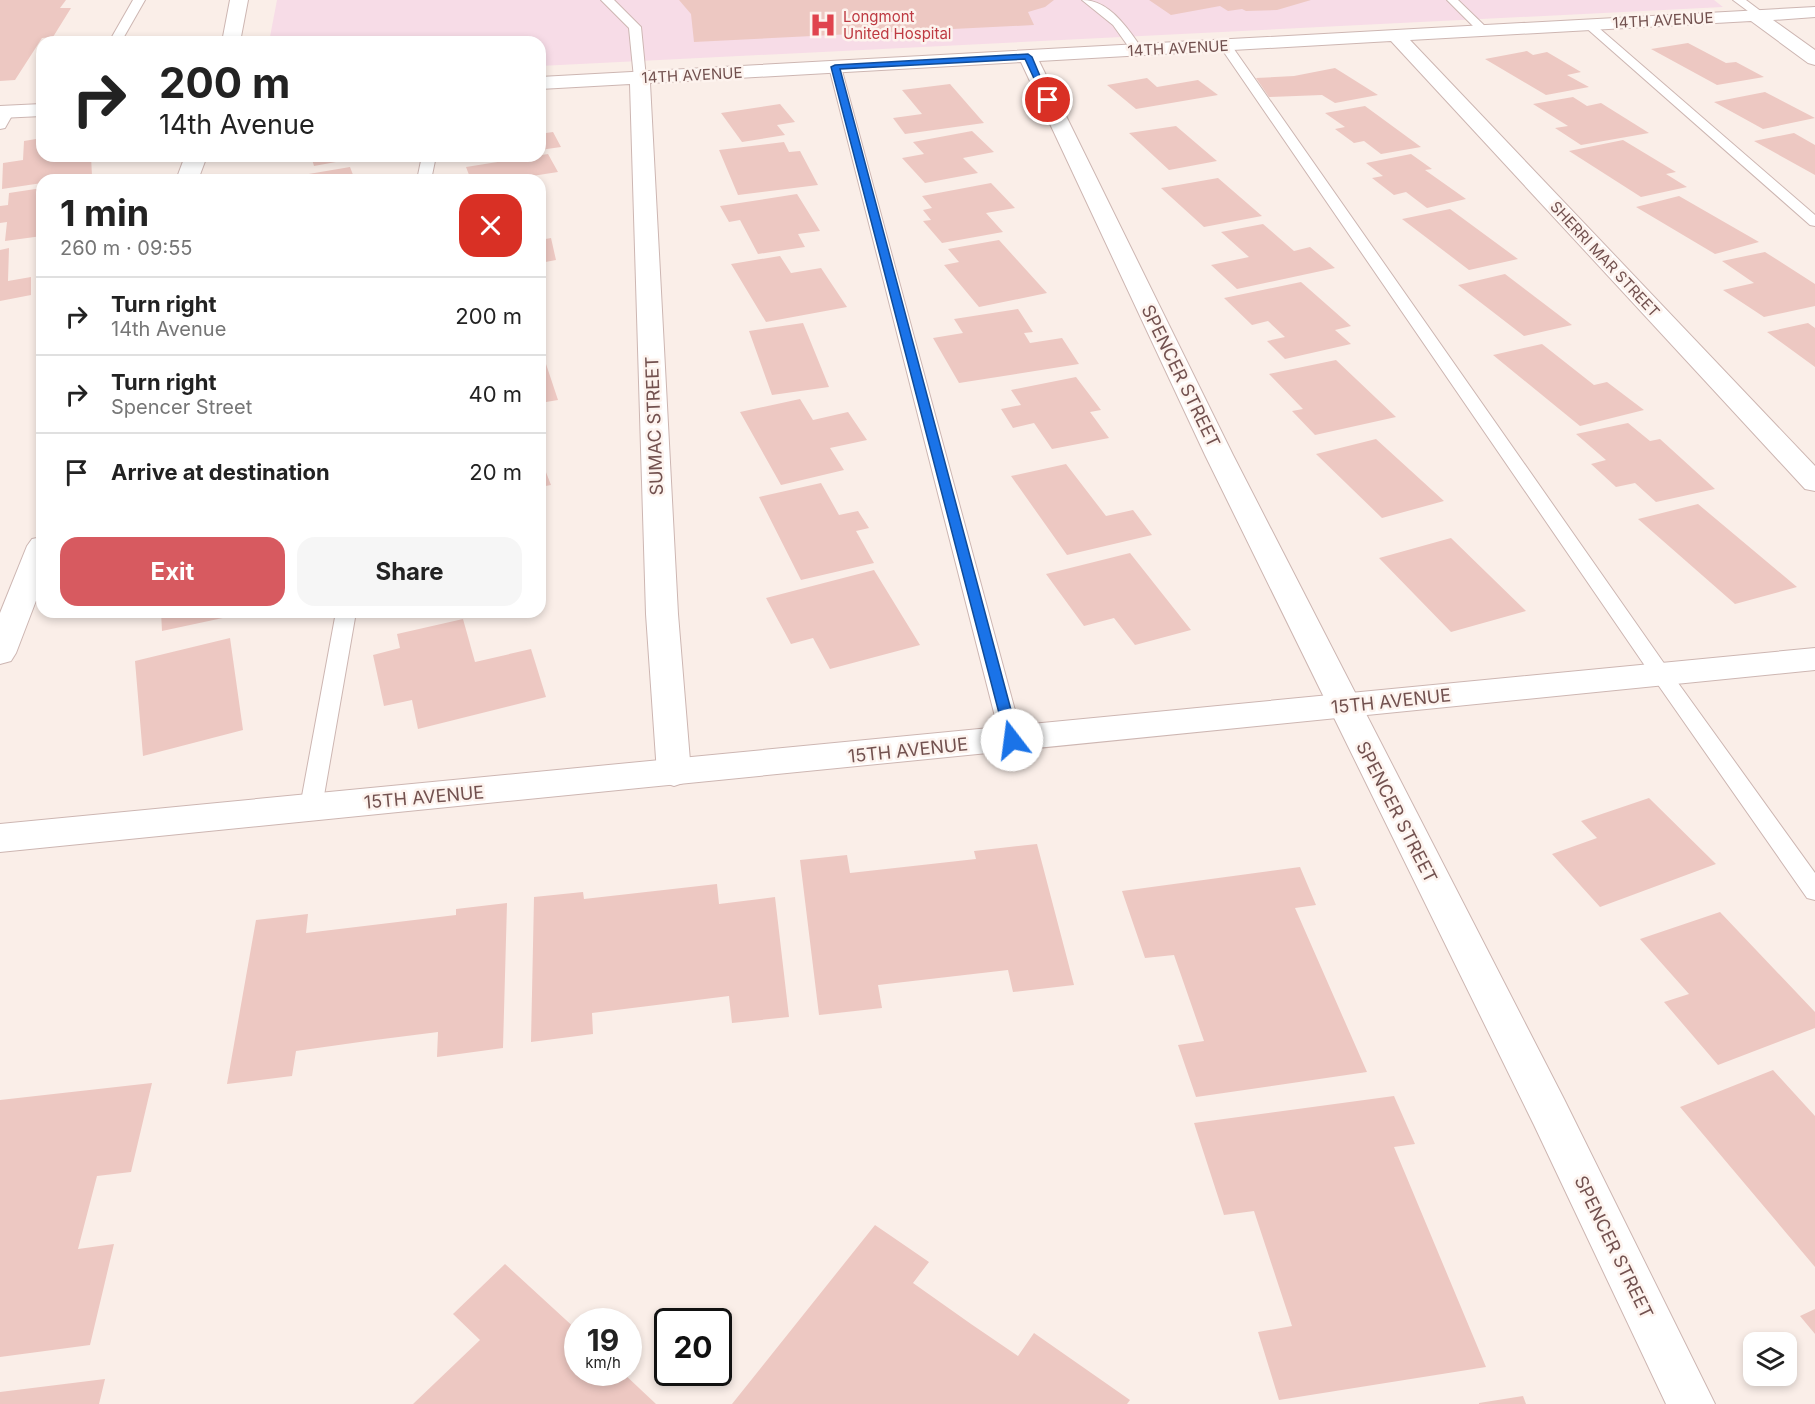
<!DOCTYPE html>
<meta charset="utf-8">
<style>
body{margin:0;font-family:Inter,sans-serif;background:#f6f6f6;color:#222;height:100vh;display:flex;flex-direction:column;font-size:22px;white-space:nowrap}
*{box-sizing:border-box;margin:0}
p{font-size:20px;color:#767676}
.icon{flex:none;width:33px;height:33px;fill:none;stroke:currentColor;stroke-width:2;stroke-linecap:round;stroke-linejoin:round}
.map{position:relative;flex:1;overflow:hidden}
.panel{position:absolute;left:36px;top:174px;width:510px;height:444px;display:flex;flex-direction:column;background:#fff;border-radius:18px;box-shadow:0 3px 9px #0003}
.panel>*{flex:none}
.banner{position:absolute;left:36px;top:36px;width:510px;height:126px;border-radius:18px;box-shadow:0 3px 9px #0003;background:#fff;color:#222;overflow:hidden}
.tools{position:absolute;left:1743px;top:1332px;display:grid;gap:12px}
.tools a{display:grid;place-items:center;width:54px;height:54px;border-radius:12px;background:#fff;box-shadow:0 3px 9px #0003;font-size:30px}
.speed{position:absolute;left:564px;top:1308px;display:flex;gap:12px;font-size:30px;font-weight:700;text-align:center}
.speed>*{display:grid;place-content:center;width:78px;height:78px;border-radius:50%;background:#fff;box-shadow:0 3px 9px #0003;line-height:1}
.speed small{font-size:15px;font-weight:400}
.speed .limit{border:3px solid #111;border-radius:9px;background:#fff;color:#111}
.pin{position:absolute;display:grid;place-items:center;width:51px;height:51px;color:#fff;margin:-26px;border:3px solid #fff;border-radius:50%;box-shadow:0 2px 6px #0007}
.me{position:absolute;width:66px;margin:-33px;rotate:345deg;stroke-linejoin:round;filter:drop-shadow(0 0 4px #0008)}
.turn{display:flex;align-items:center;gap:21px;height:126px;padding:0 24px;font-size:27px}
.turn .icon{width:78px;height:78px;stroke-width:2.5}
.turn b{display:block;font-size:42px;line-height:51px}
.round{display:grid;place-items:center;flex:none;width:63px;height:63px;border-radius:18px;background:#f6f6f6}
.head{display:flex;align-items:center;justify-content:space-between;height:102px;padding:0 24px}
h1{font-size:36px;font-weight:700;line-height:45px}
.cta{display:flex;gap:12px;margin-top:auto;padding:12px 24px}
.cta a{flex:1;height:69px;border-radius:18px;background:#d75a60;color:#fff;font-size:24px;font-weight:700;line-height:69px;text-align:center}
.cta a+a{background:#f6f6f6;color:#222}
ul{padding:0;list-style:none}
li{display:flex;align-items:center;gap:18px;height:78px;padding:0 24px;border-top:2px solid #e0e0e0}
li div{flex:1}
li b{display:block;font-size:22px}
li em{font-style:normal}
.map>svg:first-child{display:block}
.medical{fill:#f7dce7}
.building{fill:#edc8c2}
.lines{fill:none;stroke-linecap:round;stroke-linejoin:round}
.service-casing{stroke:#cdb6b2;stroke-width:2}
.minor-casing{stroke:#cdb6b2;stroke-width:2}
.tertiary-casing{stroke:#cdb6b2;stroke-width:2}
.service{fill:#fff;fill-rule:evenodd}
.minor{fill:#fff;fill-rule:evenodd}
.tertiary{fill:#fff;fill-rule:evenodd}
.route{fill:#1a73e8;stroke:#114b97;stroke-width:1.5}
.labels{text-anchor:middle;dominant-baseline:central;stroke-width:5;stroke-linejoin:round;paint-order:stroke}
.far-health-label{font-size:15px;fill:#be3a42;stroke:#fdf3ee;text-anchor:start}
.far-street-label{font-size:15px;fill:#72514f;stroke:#fdf3ee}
.street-label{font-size:18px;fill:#72514f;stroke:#fdf3ee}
</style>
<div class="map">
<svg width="1815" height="1404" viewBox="0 0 1815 1404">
<rect width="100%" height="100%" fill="#faeee8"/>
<path class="medical" d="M277 0H1714L1723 7 540 66V42H269Z"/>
<path class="building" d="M0 0H66L60 8H71L53 37 42 38 15 80 0 81Z
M679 0H1054L1045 7 1028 12 1034 25 694 42 691 14Z
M1149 0H1311L1277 10 1246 11 1242 9 1228 11 1220 6 1171 15Z
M1688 43 1726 63 1736 62 1764 77 1717 85 1651 49Z
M1527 51 1533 55 1547 52 1581 72 1567 75 1589 87 1546 95 1485 59Z
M1335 68 1378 95 1335 103 1322 95 1269 97 1256 78 1294 76Z
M1147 78 1157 87 1198 80 1218 95 1136 109 1107 85Z
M950 84 984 123 905 134 893 118 922 114 902 90Z
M1765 92 1815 118 1763 129 1714 102Z
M1573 97 1587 106 1601 103 1649 133 1581 145 1555 128 1568 126 1533 104Z
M780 104 795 122 777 125 785 135 742 142 721 113Z
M1365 106 1421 147 1381 154 1364 141 1354 143 1335 129 1345 127 1325 113Z
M540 121 546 133 553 132 561 147 540 150Z
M1176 126 1217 161 1169 170 1129 133Z
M972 131 994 152 963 158 978 173 925 183 902 158 924 154 913 142Z
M1794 133 1815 145V175L1754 141Z
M42 138V156H91L92 176 64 180H42V183L2 189 3 163 23 160 24 141Z
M1623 140 1676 172 1666 174 1687 187 1641 197 1569 151Z
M784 142 789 152 800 151 818 185 738 195 719 150Z
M548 154 558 172 519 178V180H471L466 167Z
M1411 154 1432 169 1425 170 1466 199 1427 208 1406 192 1394 195 1372 178 1383 176 1366 163Z
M311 156H357L358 158 314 166Z
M350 167 355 180H279V179Z
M1218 178 1262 216 1204 227 1161 188Z
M991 183 1015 208 986 213 1003 232 942 243 923 221 931 220 923 210 932 208 922 196Z
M42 188V236L5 241 7 222 0 223V206L8 205 9 193Z
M797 194 820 231 798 234 805 247 758 254 740 220 729 222 720 206Z
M1679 196 1759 242 1715 254 1636 207Z
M1450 209 1518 259 1469 270 1402 219Z
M1263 224 1294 251 1310 247 1335 268 1237 289 1211 265 1249 257 1221 232Z
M551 238 556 260 540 263V240Z
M999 240 1047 293 979 307 944 265 959 262 948 249Z
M9 248 8 281 31 277V295L0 301V250Z
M1765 252 1815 284V306L1764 317 1723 290 1754 283 1722 261Z
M780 256 791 273 821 268 847 307 766 322 731 264Z
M1505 274 1572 325 1524 336 1458 285Z
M1301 282 1351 326 1335 330 1351 344 1285 359 1267 341 1285 337 1268 321 1252 325 1224 298Z
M1018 309 1033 332 1024 333 1030 343 1062 338 1079 364 959 383 933 338 963 333 954 319Z
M803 323 829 387 772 395 749 331Z
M1808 323 1815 328V367L1767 332Z
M1542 344 1594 385 1607 382 1644 410 1580 426 1493 355Z
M540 346 558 400 540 403Z
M1336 360 1396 417 1315 435 1292 411 1303 409 1269 374Z
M1076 377 1101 410 1090 412 1109 438 1052 449 1034 423 1013 428 1001 409 1021 405 1011 390Z
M800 399 813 420 848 412 867 440 830 448 844 470 781 485 740 412Z
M1628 423 1650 441 1660 439 1715 489 1656 502 1635 483 1616 487 1591 464 1606 460 1576 434Z
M1376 439 1444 501 1382 518 1316 454Z
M540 457 551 485 540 487Z
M1066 464 1106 516 1133 510 1152 535 1067 555 1011 476Z
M821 483 839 515 858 511 869 528 856 531 874 563 801 580 759 497Z
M1698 504 1797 587 1735 604 1638 519Z
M1451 538 1526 611 1451 632 1379 558Z
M1130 553 1191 630 1135 645 1114 618 1084 626 1046 574Z
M874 570 920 645 830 669 813 638 791 644 766 598Z
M161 612H246V613L162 631Z
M463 619 475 662 531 649 546 697 418 729 412 700 384 706 373 655 400 648 397 634Z
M230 638 243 730 143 756 135 661Z
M1649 798 1716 864 1600 907 1552 854 1597 838 1581 821Z
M1037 844 1074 985 1013 992 1008 970 878 985 882 1008 819 1015 800 860 847 855 850 873 976 859 974 851Z
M1300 867 1316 905 1295 908 1367 1072 1196 1097 1178 1045 1204 1041 1174 955 1145 958 1122 891Z
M717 884 719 904 775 897 789 1017 732 1023 729 996 592 1013 593 1034 531 1042 534 897 583 892 584 899Z
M507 903 503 1048 437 1057 438 1032 367 1041 296 1051 292 1076 227 1084 256 920 308 914 306 933 456 915V909Z
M1720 912 1815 1012V1028L1718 1065 1664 1002 1689 994 1640 939Z
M1773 1070 1815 1116V1267L1680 1107Z
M152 1083 131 1172 97 1176 78 1249 114 1244 90 1345 0 1357V1100Z
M1394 1096 1415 1144 1394 1147 1486 1367 1279 1400 1258 1332 1292 1326 1254 1211 1224 1215 1194 1123Z
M875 1225 929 1262 913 1283 971 1324 1018 1356 1034 1333 1130 1400 1127 1404H732Z
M505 1264 578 1331V1372H622L656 1404H413L480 1340 453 1314Z
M1815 1309V1334L1800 1316Z
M105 1379 99 1404H0V1392Z
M1523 1396 1526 1404H1479V1403Z"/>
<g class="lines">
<defs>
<path id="service" d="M133 0H145L121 42H109Z
M601 0H614L641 27 646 78 644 81H636L634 78 629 28Z
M1082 0C1110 0 1128 29 1143 50L1141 53H1133L1113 25Z
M1447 0H1458L1488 29V33H1480Z
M1733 0H1746L1766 15 1760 18 1756 17Z
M1588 20 1592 22 1815 215V226L1810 225 1584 26V22Z
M1225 41 1229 42 1668 669 1815 873V900L1807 898 1654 679 1219 45Z
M835 63 841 67 1023 740 1020 745 1012 748 1004 745 1001 740 829 67Z
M8 108 14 112 5 128 0 129V114L3 109Z
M422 156H436L431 180H417Z
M336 612H356L322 807 319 813 311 815 303 813 300 807Z"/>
<path id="minor" d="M230 0H248L240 42H222Z
M1815 7V17L1773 20 1815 50V65L1808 63 1751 21 1410 40 1815 466V491L1805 489 1391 41 1039 61 1233 455 1564 1099 1715 1404H1666L1534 1125 1205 455 1021 62 650 83 678 614 691 773 686 782 674 786 662 782 657 773 646 614 630 84 540 89V77Z
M42 104V116L0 118V106Z
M185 156H207L198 180H176Z
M42 537V585L16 653 11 661 0 664V613L27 546 32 539Z"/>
<path id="tertiary" d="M1815 648V670L0 852V824Z"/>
</defs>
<use href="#service" class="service-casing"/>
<use href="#minor" class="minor-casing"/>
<use href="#tertiary" class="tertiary-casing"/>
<use href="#service" class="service"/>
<use href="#minor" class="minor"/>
<use href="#tertiary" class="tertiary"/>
</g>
<path class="route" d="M1028 54 1032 57 1051 102 1044 100 1025 59 840 69 1019 740 1012 745 1006 740 831 67 835 65Z"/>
<defs>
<symbol id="hospital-bare" viewBox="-9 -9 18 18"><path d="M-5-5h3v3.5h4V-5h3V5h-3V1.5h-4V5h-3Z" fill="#e0444e" stroke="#fdf3ee" stroke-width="2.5" paint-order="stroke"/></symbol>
</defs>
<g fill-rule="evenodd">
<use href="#hospital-bare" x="804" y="6" width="38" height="38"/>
</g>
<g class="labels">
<g class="far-health-label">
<text x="843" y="16">Longmont<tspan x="843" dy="17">United Hospital</tspan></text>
</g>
<g class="far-street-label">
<text transform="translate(1663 20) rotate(-3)">14TH AVENUE</text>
<text transform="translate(1178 48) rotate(-3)">14TH AVENUE</text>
<text transform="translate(692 75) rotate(-3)">14TH AVENUE</text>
<text transform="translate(1605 259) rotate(47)">SHERRI MAR STREET</text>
</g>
<g class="street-label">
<text transform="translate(1181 376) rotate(64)">SPENCER STREET</text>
<text transform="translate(654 426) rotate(-92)">SUMAC STREET</text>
<text transform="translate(1391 701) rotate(-6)">15TH AVENUE</text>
<text transform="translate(908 750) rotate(-6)">15TH AVENUE</text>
<text transform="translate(424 797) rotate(-5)">15TH AVENUE</text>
<text transform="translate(1397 812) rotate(63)">SPENCER STREET</text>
<text transform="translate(1614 1247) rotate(64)">SPENCER STREET</text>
</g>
</g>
</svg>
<div class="tools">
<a><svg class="icon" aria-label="layers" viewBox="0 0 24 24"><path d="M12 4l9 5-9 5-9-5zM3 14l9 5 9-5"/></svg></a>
</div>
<div class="speed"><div>19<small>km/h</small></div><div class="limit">20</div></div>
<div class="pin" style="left:1048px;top:100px;background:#d93025"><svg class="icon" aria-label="arrive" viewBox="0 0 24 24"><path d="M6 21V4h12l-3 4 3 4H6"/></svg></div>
<svg class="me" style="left:1012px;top:740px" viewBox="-20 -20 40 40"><circle r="19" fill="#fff"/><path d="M0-13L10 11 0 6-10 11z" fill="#1a73e8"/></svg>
<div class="banner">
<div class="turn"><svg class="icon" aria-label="right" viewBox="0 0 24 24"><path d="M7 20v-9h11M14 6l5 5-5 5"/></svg><div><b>200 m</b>14th Avenue</div></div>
</div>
<section class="panel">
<div class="head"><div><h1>1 min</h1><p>260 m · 09:55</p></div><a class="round" style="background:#d93025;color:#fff"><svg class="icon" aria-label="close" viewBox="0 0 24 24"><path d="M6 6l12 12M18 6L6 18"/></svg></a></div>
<ul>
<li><svg class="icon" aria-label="right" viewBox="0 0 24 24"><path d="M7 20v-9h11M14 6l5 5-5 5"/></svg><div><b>Turn right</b><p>14th Avenue</p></div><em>200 m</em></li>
<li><svg class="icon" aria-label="right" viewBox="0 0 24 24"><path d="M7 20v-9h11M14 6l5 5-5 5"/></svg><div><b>Turn right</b><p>Spencer Street</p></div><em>40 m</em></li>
<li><svg class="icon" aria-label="arrive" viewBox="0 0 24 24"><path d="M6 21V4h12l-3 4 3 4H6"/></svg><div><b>Arrive at destination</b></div><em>20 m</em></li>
</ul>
<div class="cta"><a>Exit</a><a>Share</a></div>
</section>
</div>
